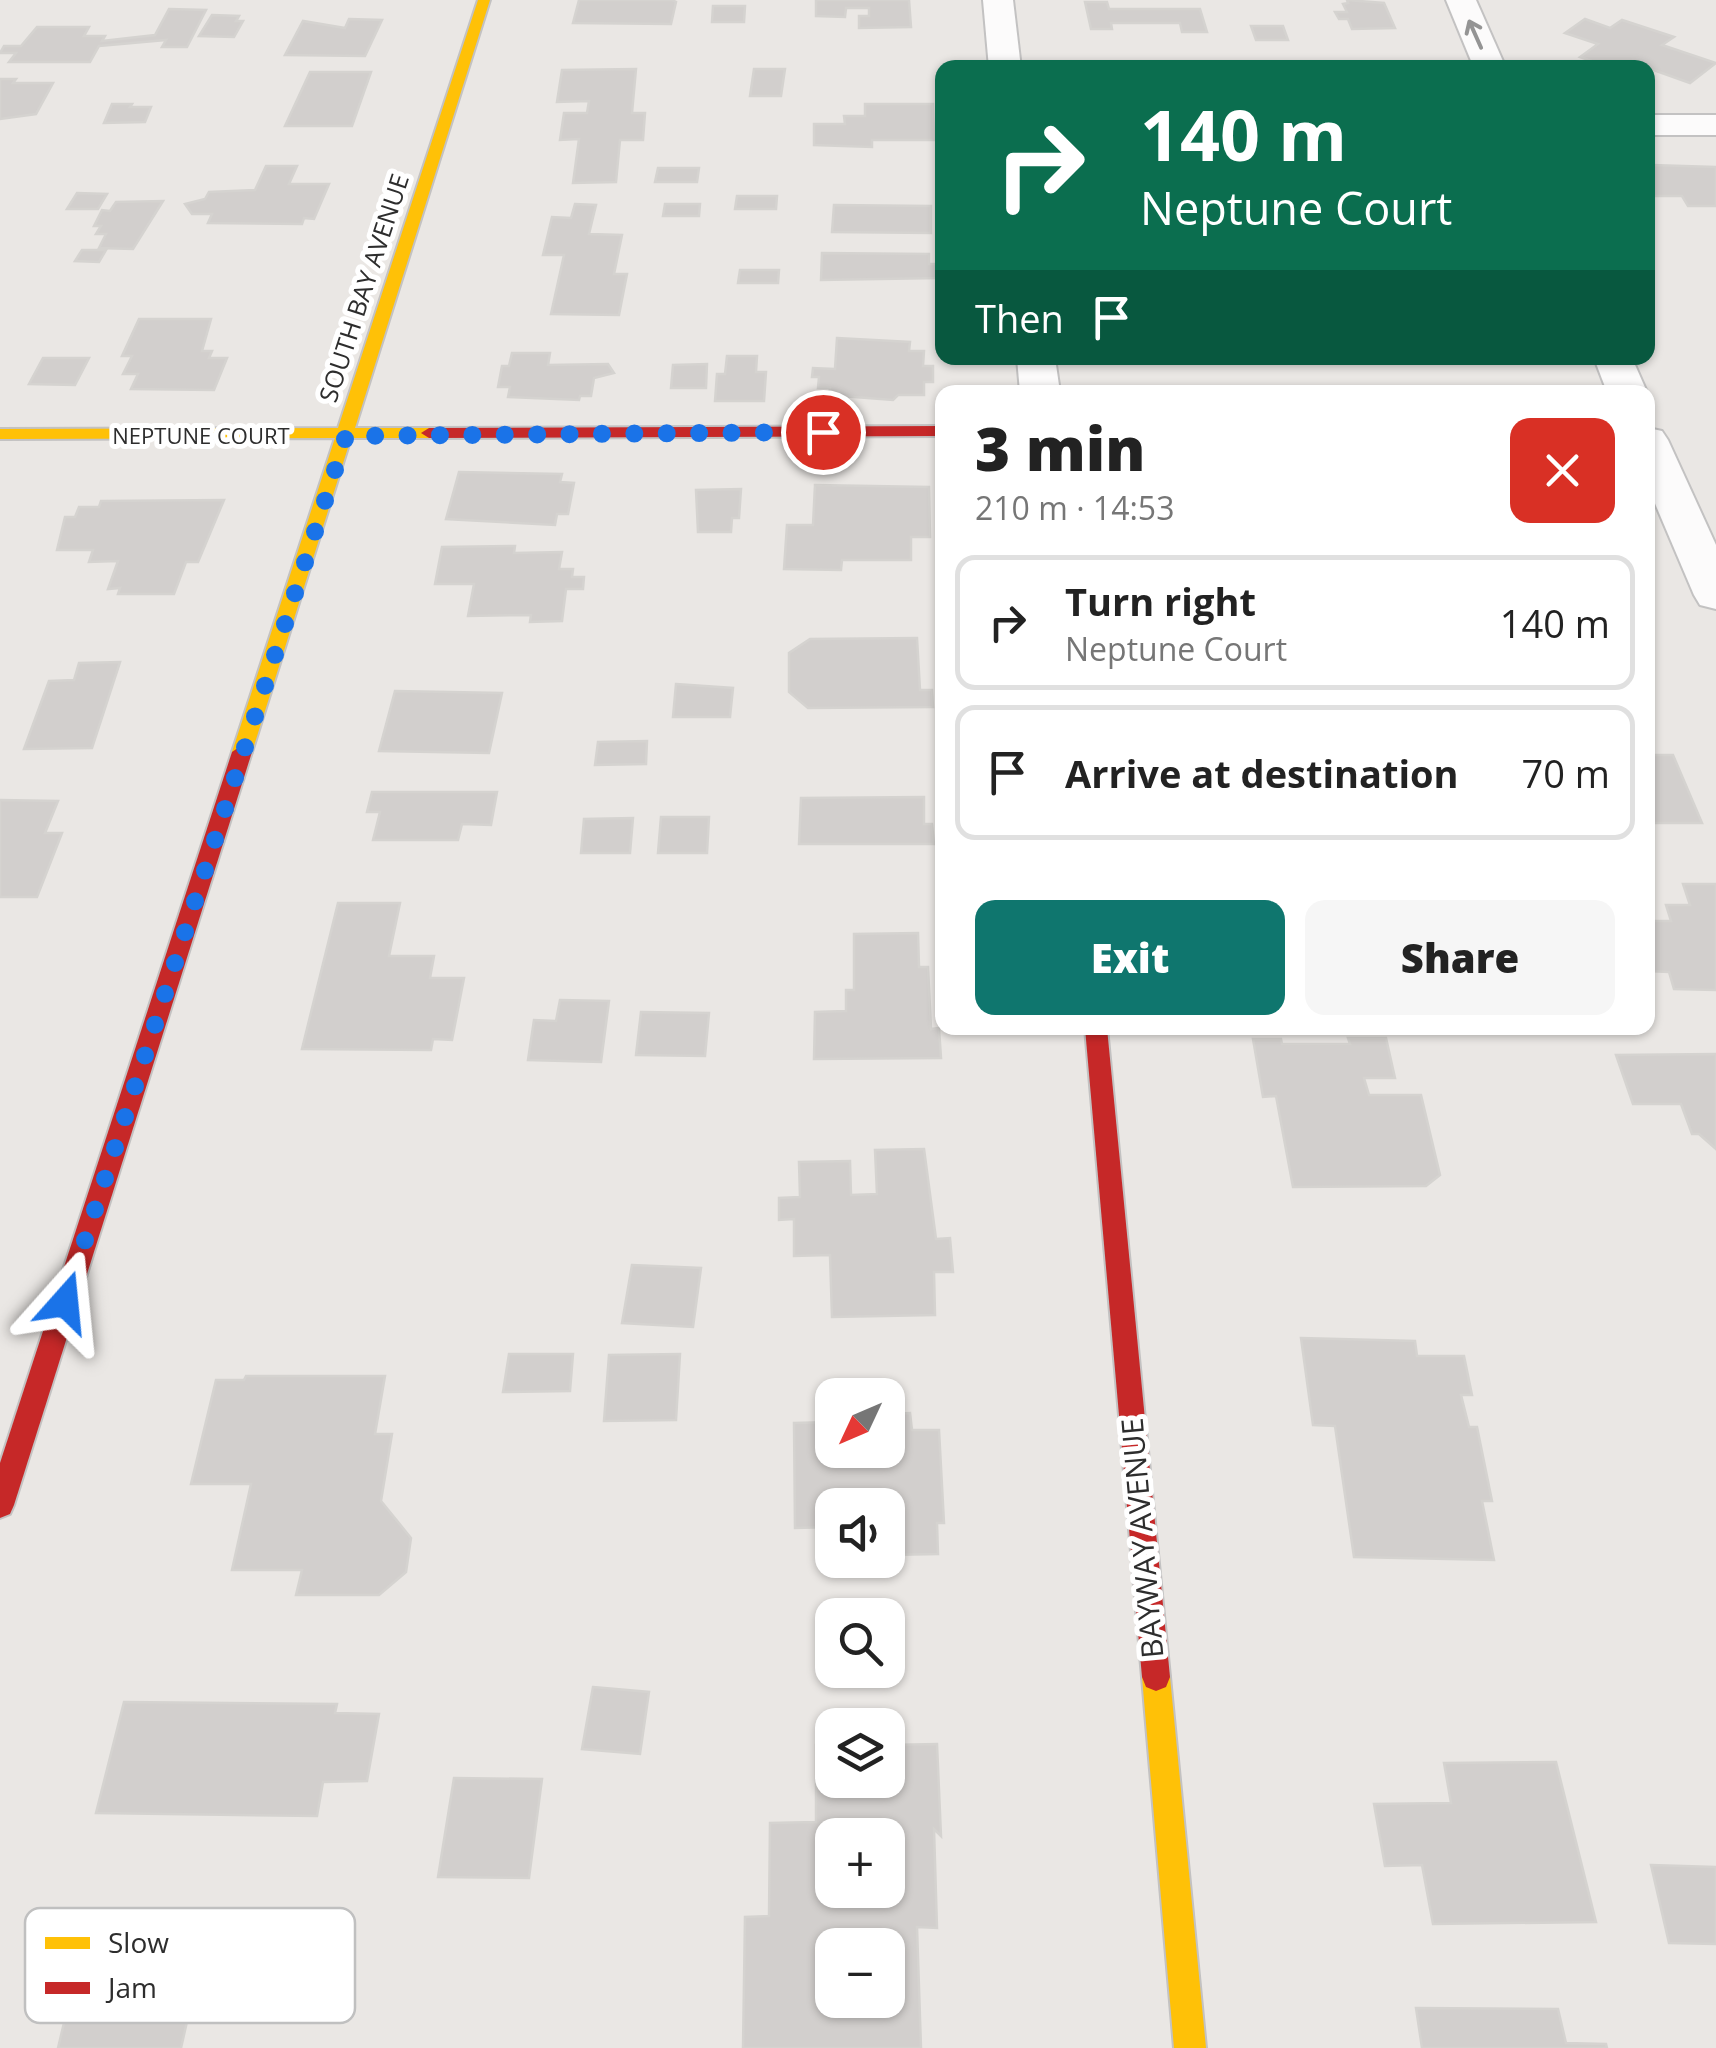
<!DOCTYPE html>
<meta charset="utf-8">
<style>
:root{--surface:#fff;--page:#f6f6f6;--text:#222;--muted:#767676;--line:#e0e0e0;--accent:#0f766e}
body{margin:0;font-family:"Open Sans",sans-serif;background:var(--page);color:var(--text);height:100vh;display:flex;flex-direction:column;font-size:38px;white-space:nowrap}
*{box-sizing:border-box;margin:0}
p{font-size:32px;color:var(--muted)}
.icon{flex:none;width:55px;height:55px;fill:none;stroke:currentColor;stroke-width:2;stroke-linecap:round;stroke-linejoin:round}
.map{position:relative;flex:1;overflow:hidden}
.sheet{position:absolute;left:935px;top:385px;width:720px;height:650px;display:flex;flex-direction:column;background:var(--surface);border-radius:20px;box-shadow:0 2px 8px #0004}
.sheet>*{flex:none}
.hud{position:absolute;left:935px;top:60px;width:720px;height:305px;border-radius:20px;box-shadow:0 2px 8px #0004;background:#0b6e4f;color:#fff;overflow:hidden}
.needle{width:65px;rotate:226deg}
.tools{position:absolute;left:815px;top:1378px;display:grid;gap:20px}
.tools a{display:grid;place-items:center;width:90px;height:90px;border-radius:20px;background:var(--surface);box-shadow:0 2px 8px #0004;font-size:50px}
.pin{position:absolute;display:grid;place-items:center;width:85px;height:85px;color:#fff;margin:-42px;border:5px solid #fff;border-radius:50%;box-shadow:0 2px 10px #0007}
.me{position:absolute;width:110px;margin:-55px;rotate:18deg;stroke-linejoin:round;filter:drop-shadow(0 0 8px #0008)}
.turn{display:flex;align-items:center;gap:35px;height:210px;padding:0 40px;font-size:45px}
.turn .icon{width:130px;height:130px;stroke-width:2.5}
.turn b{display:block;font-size:70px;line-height:85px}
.then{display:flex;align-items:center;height:95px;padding:0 40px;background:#0003;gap:20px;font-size:38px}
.round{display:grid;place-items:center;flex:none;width:105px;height:105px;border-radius:20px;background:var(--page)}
.summary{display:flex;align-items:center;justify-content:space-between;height:170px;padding:0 40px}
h1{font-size:60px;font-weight:800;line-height:75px}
.cta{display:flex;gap:20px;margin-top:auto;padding:20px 40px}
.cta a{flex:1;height:115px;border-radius:20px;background:var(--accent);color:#fff;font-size:40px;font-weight:800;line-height:115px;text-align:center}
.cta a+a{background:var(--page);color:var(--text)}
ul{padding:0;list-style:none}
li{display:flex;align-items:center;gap:30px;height:135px;margin:0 20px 15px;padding:0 20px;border:5px solid var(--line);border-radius:20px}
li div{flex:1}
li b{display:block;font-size:38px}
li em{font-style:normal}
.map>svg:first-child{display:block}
.building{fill:#d2cfcd;stroke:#d5d3d0;stroke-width:2.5;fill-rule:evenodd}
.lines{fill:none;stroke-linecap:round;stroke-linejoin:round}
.street-casing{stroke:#c3c2c2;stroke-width:4}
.slow-casing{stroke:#c3c2c2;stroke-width:4}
.jam-casing{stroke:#c3c2c2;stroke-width:4}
.street{fill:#fcfbfb;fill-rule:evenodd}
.slow{fill:#ffc107;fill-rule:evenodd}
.jam{fill:#c62828;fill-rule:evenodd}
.oneway{stroke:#949494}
.route{stroke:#1a73e8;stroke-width:18;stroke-dasharray:0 32.4}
.labels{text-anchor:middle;stroke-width:10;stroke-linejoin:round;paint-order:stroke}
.far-street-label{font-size:22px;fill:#2d2d2d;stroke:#fff}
.street-label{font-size:25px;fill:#2d2d2d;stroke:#fff}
.near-street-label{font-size:30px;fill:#2d2d2d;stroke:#fff}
.key{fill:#fff;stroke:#c0c0c0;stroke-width:2.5}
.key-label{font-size:28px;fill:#2d2d2d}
</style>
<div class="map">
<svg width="1716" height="2048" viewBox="0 0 1716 2048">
<rect width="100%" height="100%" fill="#eae7e4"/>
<g class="building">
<path d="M579,0h93l4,2 -5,22 -98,-1z"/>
<path d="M816,0h93l2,27 -52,1v-12h10v-8h-23l-1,9 -29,-1z"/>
<path d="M1347,0l37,3 11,25 -43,1 -4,-10h-9l-4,-7h12l-4,-8 5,-1z"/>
<path d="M1085,2h22l2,7h91l7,23h-25l-2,-9h-69l1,6h-21z"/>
<path d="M713,6h32l-1,16h-32z"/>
<path d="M169,9l37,1 -19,37h-25l4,-7 -67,6 -9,16h-81l7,-9h-16l4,-7h17l16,-19h52l-5,9h21l-3,5 53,-6z"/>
<path d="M212,15l27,1 -3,5h7l-9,16 -35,-1z"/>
<path d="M349,19l33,1 -17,36 -80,-1 18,-34 42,7z"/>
<path d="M1585,19l25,9 12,-8 52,17 -12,8 54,18 -26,20 -42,-15h-36l-32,-11 18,-13 -33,-11z"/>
<path d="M1251,26h32l5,14h-32z"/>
<path d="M636,69l-4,44h13l-2,27h-23l-4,42 -43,1 6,-44 -19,1 4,-27h23l2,-12 -32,1 5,-32z"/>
<path d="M754,69h31l-4,27h-31z"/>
<path d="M310,72h61l-19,54h-67z"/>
<path d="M0,79h16l-3,4h40l-17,31 -36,5z"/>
<path d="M112,104h20l-2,3h21l-6,15 -41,1z"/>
<path d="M865,104h68l1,36h-62v7l-58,-2v-21h31l-1,-8h21z"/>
<path d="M1652,165l64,2v39h-28l-6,-10h-34v-29z"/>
<path d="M266,166h31l-8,18h40l-15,35 -10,-1 -2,6 -94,-1 4,-9h-20l-7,-10 20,-5 4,-7 46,-2z"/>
<path d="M658,168h41l-2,14h-42z"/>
<path d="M77,193l30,1 -9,15h-31z"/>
<path d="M737,196h40l-1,13h-41z"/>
<path d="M163,201l-30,48 -34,-1 7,-14h-10l5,-8h-7l8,-16 8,1 6,-9z"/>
<path d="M575,204l21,1 -7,29 33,1 -8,39h13l-8,41 -68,-1 13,-59h-21l9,-38 19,1z"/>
<path d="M665,204h35l-1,12h-36z"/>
<path d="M834,205l97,1v27l-99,-1z"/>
<path d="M82,250h24l-7,12 -24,-1z"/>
<path d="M822,253l107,1v10h10v14l-118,2z"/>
<path d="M740,270h39l-1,13h-40z"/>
<path d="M139,319h72l-9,32h10l-3,7h18l-13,32 -83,-1 7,-15h-15l9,-18h-10z"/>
<path d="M837,338l73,4 -1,9h15l-1,15h10v16h-9v13h-26l-5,5 -64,-5 1,-7h-12l1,-11h-7l1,-9 22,1z"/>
<path d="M512,353h38l-2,12 60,-1 6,9 -20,5 -3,18h-11l-1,4 -71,-3 2,-10h-12l4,-21h7z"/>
<path d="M727,356h30l-1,16h10l-2,29h-49l2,-27h8z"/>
<path d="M43,358h46l-14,27 -46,-1z"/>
<path d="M1174,358h103l1,4h-77l-1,-4z"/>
<path d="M707,364l-1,24h-35l2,-23z"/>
<path d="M459,472l103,2 -2,8 14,1 -6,31h-11l-2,11 -109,-6z"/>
<path d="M815,485l114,2 1,50h-19v23h-69l-1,10 -57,-1 3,-44h26z"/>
<path d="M741,489l-2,29h-7l-1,14h-33l-2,-42z"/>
<path d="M224,500l-26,62h-12l-12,32h-56l2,-6 -12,1 10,-28 -29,1 4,-12h-36l8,-33h10l4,-10h20l2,-6z"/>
<path d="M515,546l-1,7 48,-1 -3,17h14l-1,8h12l-1,12h-17l-4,32 -32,1 1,-7 -63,1 6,-32h-39l7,-37z"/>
<path d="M917,638l3,52h12l1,17 -125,1 -19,-16v-39l21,-14z"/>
<path d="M120,662l-28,86 -68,1 25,-68 25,-1 5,-17z"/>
<path d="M676,684l57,4 -3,29h-57z"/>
<path d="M395,691l107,2 -13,60 -110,-2z"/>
<path d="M647,741l-1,23 -51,1 3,-23z"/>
<path d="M1648,755h25l29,68h-54z"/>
<path d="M372,792h125l-6,33 -29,-1 -4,16h-85l7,-28h-13z"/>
<path d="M924,797v27h8l2,20h-135l2,-46z"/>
<path d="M0,800l58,1 -13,32h17l-25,64h-37z"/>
<path d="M661,817h48l-2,36h-49z"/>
<path d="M633,818l-3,35h-49l3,-34z"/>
<path d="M1683,884h33v106l-42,-1 -5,-17 -21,-1v-50h23l-5,-16h24z"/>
<path d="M338,903h62l-11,53h45l-4,22h34l-12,62 -19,-1 -2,11 -129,-1z"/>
<path d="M918,933l1,34h9l3,62 8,-1 2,30 -127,1 1,-47 31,-1v-21h8v-56z"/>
<path d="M560,1000l49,1 -8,61 -73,-2 6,-40 22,1z"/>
<path d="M641,1012l68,1 -4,43 -69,-1z"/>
<path d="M1348,1038h38l9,40h-31l5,17h52l19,80 -14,11 -133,1 -17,-91 -13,1 -10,-58h28l1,5h68z"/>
<path d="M1716,1054v95l-17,-15h-7l-11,-30h-48l-17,-49z"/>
<path d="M924,1149l12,90 14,-1 3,34h-19l1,43 -103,2 -2,-62 -36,1v-37l-15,1v-22l21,-1 -1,-35 51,-1 1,34 26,-1 -2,-44z"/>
<path d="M632,1265l69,3 -8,59 -71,-4z"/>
<path d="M1301,1338l114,3 2,15h47l8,39h-11l8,32h8l15,74h-10l12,59 -140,-3 -19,-131 -22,-1z"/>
<path d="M509,1354h64l-3,37 -67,1z"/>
<path d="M680,1354l-4,66 -72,1 5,-66z"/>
<path d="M246,1376h139l-10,58h17l-11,67 30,37 -5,34 -27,23h-83l6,-25h-70l19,-86h-60l25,-104h28z"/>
<path d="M910,1413l2,17h27l5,93h-7l1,31 -50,1v-50h-56v22l-37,1 -1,-105 38,-1v28h56v-36z"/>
<path d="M593,1687l56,5 -9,62 -58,-5z"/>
<path d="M124,1702l213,2 -2,9 44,1 -12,67 -44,1 -6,34 -221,-3z"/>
<path d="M937,1744l4,92 -7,-7 3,99 -20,-1 4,121h-178l2,-131 24,-1 1,-93 46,-1v-77h16v35h56v-35zM832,1835h56v55h-56zM832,1945h56v55h-56z"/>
<path d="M1556,1762l40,160 -163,2 -11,-59 -37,1 -11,-62 77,-1 -7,-40z"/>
<path d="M454,1778l88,1 -13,99 -91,-1z"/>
<path d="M1651,1865l65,2v77l-47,-1z"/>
<path d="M93,1955l85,1 -10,48h23l-10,44h-123l10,-42h13z"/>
<path d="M1416,2008l142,1 8,34 40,1 1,4h-185z"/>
</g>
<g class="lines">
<defs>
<g id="street">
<path d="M983,0h30l8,68h-32z"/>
<path d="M1446,0h30l30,68h-32z"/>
<rect x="1648" y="115" width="68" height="20"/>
<path d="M1017,358h38l5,34h-40z"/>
<path d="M1594,358h38l15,34h-40z"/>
<path d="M1648,428l14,3 6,9 48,105v64l-16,-4 -6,-10 -46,-108z"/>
</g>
<g id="slow">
<path d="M478,0h12l-135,428h74l8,5 -8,5h-78l-99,314 -3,5h-14l-3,-5 103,-314 -335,1v-10l338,-1z"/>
<path d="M1156,1663l10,4 4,10 36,371h-32l-32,-371 4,-10z"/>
</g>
<g id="jam">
<path d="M942,426v10l-513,2 -8,-5 8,-5z"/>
<path d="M242,745l10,7 -238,753 -4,9 -10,4v-55l232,-711z"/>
<path d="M1085,1028h22l63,649 -4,10 -10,4 -10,-4 -4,-10z"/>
</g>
</defs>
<use href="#street" class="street-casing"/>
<use href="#slow" class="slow-casing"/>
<use href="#jam" class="jam-casing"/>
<use href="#street" class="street"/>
<use href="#slow" class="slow"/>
<use href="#jam" class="jam"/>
</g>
<defs><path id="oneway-shaft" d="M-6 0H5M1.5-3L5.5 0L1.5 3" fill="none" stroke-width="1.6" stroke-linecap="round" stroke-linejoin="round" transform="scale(2.5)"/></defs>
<use class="oneway" href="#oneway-shaft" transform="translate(1475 34) rotate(-114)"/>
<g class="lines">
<path class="route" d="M65,1302l281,-866 477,-4"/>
</g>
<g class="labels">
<g class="far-street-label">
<text x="201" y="444">NEPTUNE COURT</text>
</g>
<g class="street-label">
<text transform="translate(364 288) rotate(-72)" y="9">SOUTH BAY AVENUE</text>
</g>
<g class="near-street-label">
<text transform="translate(1143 1538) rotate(-95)" y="10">BAYWAY AVENUE</text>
</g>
</g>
<rect x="25" y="1908" width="330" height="115" rx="15" class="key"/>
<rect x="45" y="1937" width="45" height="12" fill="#ffc107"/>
<rect x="45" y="1982" width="45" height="12" fill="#c62828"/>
<g class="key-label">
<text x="108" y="1953">Slow</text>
<text x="108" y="1998">Jam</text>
</g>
</svg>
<div class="tools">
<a><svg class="needle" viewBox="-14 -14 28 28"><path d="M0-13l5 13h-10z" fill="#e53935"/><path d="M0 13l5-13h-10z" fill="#767676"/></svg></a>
<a><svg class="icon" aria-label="sound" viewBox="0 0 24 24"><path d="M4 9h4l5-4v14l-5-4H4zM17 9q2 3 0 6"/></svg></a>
<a><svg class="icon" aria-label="search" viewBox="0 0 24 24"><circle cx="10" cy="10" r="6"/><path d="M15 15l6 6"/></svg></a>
<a><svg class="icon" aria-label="layers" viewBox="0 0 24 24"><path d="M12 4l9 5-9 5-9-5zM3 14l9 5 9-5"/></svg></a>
<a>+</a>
<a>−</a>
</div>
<div class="pin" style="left:823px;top:432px;background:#d93025"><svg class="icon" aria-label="arrive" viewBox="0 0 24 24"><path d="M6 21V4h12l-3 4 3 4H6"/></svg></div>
<svg class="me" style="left:65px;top:1302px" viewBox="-20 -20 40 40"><path d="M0-17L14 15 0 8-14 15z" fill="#1a73e8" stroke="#fff" stroke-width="4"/></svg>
<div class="hud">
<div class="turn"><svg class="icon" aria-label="right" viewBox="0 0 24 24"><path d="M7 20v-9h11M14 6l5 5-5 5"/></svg><div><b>140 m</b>Neptune Court</div></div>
<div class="then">Then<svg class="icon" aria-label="arrive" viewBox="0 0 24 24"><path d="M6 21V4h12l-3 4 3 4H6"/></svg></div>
</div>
<section class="sheet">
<div class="summary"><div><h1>3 min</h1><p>210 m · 14:53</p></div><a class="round" style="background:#d93025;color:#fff"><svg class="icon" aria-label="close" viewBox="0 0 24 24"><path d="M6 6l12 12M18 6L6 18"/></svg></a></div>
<ul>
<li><svg class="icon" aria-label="right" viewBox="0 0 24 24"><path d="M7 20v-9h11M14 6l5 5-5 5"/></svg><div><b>Turn right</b><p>Neptune Court</p></div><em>140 m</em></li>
<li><svg class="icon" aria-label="arrive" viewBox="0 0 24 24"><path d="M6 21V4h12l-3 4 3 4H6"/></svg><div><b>Arrive at destination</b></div><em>70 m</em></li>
</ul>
<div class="cta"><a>Exit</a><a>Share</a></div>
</section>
</div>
